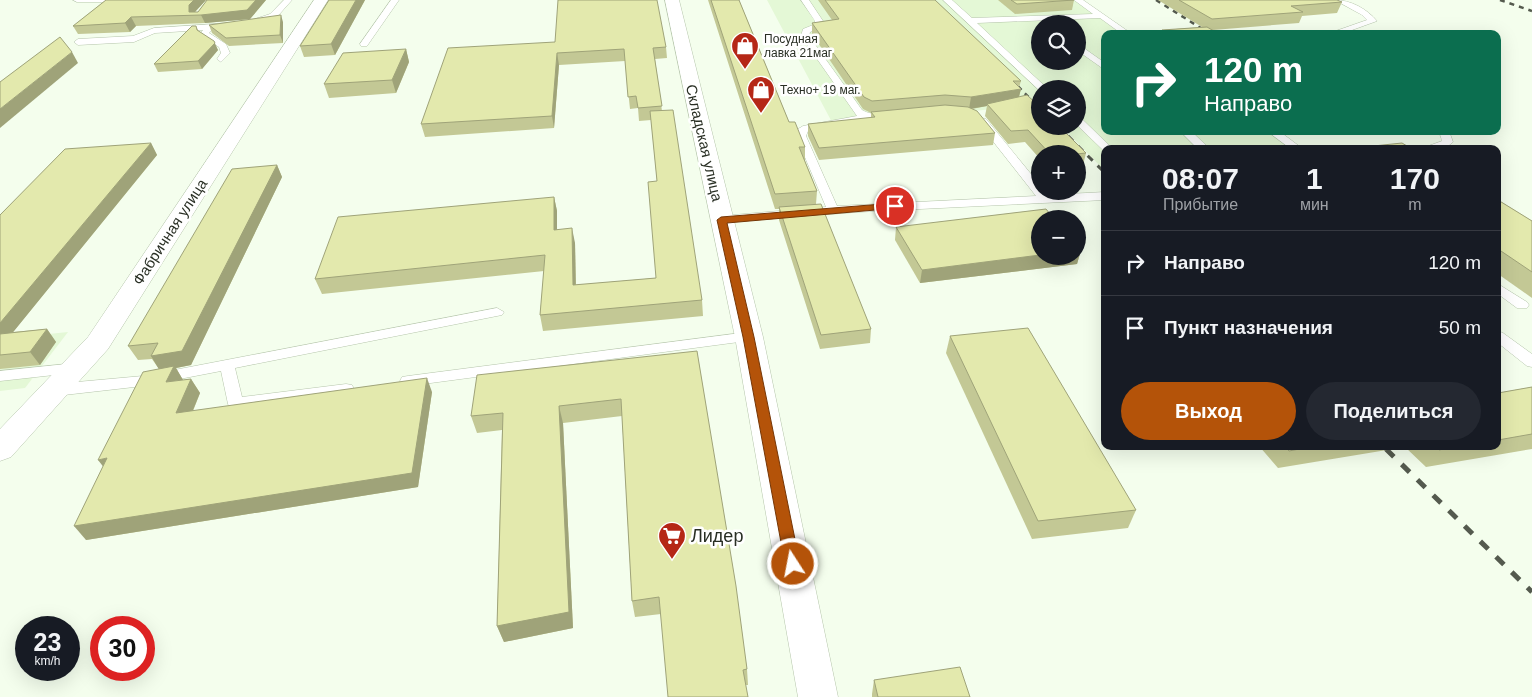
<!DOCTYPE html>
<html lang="ru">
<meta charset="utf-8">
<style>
:root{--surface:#171b24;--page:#242831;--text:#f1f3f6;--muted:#9ea1a6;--line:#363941;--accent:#b45309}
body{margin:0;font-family:Helvetica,sans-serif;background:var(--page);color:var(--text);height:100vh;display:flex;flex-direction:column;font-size:19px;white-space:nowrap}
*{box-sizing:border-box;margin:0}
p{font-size:16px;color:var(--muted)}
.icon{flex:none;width:28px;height:28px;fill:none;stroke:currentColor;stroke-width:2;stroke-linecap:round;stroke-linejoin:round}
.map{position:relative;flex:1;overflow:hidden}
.drawer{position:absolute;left:1101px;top:145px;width:400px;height:305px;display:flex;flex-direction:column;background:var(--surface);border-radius:10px;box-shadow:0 5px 20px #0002}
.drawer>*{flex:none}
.hud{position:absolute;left:1101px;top:30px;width:400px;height:105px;border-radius:10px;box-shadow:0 5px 20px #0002;background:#0b6e4f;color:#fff;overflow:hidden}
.buttons{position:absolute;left:1031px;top:15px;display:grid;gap:10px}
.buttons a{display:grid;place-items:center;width:55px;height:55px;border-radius:50%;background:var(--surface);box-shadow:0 5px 20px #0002;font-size:25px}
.speed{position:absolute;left:15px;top:616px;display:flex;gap:10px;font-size:25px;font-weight:700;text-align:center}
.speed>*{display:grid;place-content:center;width:65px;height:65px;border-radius:50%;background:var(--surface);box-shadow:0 5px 20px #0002;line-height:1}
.speed small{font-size:12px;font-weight:400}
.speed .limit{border:8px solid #d22;background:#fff;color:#111}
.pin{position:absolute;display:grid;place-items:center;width:42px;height:42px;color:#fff;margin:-21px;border:2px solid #fff;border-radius:50%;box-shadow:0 1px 5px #0007}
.me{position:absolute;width:55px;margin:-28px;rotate:349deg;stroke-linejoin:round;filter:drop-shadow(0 0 4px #0008)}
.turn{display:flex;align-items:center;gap:18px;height:105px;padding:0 20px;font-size:22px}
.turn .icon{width:65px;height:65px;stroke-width:2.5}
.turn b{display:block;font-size:35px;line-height:42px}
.eta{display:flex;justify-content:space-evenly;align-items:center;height:85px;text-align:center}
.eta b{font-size:30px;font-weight:700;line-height:35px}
.primary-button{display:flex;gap:10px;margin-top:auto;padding:10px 20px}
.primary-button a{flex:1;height:58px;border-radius:30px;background:var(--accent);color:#fff;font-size:20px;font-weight:700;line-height:58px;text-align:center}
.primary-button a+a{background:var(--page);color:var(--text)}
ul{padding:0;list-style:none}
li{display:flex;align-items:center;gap:15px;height:65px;padding:0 20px;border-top:1px solid var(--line)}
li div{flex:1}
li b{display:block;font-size:19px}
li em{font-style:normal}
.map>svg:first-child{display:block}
.built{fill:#e4f8d6;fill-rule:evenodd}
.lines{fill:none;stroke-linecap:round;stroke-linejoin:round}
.service-casing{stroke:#b5c5ab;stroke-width:1}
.minor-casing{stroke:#b5c5ab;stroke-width:1}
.service{fill:#fff;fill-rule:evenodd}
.minor{fill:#fff;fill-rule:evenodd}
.rail-far3{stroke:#545a4e;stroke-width:2.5;stroke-dasharray:5 5;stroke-linecap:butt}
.rail-far2{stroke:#545a4e;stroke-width:3;stroke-dasharray:7 7;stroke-linecap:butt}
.rail-far1{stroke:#545a4e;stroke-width:4;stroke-dasharray:9 9;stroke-linecap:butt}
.rail{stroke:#545a4e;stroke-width:5;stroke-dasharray:11 11;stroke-linecap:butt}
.wall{fill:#c3c895}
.shaded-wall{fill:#9fa379}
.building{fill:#e3e9ad;stroke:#9fa379}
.route{fill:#b45309;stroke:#753606}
.labels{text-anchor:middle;stroke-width:5;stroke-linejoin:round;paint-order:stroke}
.far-poi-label{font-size:12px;fill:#292f24;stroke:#fff;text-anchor:start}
.street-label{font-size:15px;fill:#292f24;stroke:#fff}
.near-poi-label{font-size:18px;fill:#292f24;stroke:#fff;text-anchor:start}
</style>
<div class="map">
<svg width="1532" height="697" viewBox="0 0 1532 697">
<rect width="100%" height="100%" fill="#f4feed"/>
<g class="built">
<path d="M767,0h315l49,34h-26v97h167l26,18h-193v22l-44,-45h17v-37h-38v17l-2,-2 -204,22zM1040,24h38v37h-38z"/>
<path d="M68,332l-43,56 -25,3v-52z"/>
</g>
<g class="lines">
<defs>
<g id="service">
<path d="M73,0h39l-4,2h-31z"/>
<path d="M284,0h8l-16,18 -24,6v-4l18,-6z"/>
<path d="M391,0h8l-32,46h-6l-1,-2z"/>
<path d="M801,0h8l14,21 -3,7 -10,4 -1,4 53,74c11,7 22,2 30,8l-5,3 -44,2 -35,8 -2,5 31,70 199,-10 -59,-75 5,-3 4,1 54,66v6h5l3,4 57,-3v8l-247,12 -141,11 -2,-3 6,-4 105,-9 -30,-71 2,-7 5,-3 54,-10 -56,-80 2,-7 10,-4 2,-4z"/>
<path d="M943,0h9l20,18 121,-4 -19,-14h9l49,34h-10l-22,-16 -123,5 71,66h-8v2z"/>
<path d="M1335,0c16,0 32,9 42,21l-36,13h-14l40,-14 -5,-5z"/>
<path d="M230,23l4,2 -1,2 -20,2 -4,4 17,11 4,9 -9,9 -4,-3 4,-6 -2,-6 -18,-11 -1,-2 3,-4 -48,3 -21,9 -56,3 -4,-3 4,-3 55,-3 21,-8z"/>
<path d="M1078,44l27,19v7l-27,-19z"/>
<path d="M1078,118l4,1 31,30h-8l-1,2 -26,-25z"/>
<path d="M1180,131h11l19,18h-12z"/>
<path d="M1267,131h12l24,18h-12z"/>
<path d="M1439,131h10l4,11c-9,9 -21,7 -33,7l22,-8z"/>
<path d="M1498,284l29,18 2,3 -2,3h-10l-19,-14z"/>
<path d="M497,308l7,4 -2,3 -267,53 7,29 104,-13 6,1 2,4 -2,4 -6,1 -110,16 -6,-2 -2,-4 -7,-33 -78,15 -88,10 -6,-2 -2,-4 2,-4 6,-2 88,-8z"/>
<path d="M1498,331l5,2 29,21v13l-5,-1 -29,-23z"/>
<path d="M749,332l7,5 -2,3 -346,46 -6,-1 -2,-4 2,-4 6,-1z"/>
<path d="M76,363l5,1 3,4 -3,4 -81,9v-10z"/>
</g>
<g id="minor">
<path d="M314,0h14l-220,349 -97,108 -11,4v-32l88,-92z"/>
<path d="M665,0h14l84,337 75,360h-40l-63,-360z"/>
</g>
</defs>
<use href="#service" class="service-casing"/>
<use href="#minor" class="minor-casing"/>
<use href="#service" class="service"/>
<use href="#minor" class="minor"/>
<g class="rail-far3">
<path d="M1156,0l48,30"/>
<path d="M1500,0l32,11"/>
<path d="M1011,79l29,30"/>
</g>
<path class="rail-far2" d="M1058,126l47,47"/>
<path class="rail-far1" d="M1383,446l4,4"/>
<path class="rail" d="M1386,449l146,143"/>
</g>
<g class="wall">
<path d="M106,0h100l-11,12h3l9,-12h59l-16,19 -45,4 -69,3 -6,6 -52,2 -5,-8z"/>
<path d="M329,0h36l-30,55 -31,2 -4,-11z"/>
<path d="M708,0h31l50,122 16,25v14l12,30 -1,13 55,125 -1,14 -50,6 -41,-129v-11h-4z"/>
<path d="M818,0h117l86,81 -2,6 2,2 -2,8 67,56 -3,12 -5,1v-12h-38v5l-15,-17 -17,2 -23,-28 2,-10 -15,3 23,24 -2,12 -174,15 -11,-24v-12l63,-6v-5l-8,-4 -51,-75v-11l20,-3z"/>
<path d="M998,0h76l-2,10 -57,4z"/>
<path d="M1158,0h179l5,2 -5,11 -35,3 -3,7 -86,7 6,4h-58l1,-4 40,-3z"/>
<path d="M283,22v21l-54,3 -17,-13 -3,-8z"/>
<path d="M196,26l3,6 19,18 -16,19 -44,3 -4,-8z"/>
<path d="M555,42l111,5 1,11 -12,1 7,52 40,189 1,16 -160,15 -3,-16 4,-44 -222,23 -7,-15 239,-82 3,14v18l18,14 1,42 80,-7 1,-97 -6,-61 -12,1 -1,-13 -8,1 -5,-48 -66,4 -5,63 -129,9 -4,-13z"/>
<path d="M406,49l3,13 -13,31 -67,5 -5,-14z"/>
<path d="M151,143l6,12 -144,177 34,-3 9,13 -16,23 -40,4v-154z"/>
<path d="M277,165l5,12 -91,188 -15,3 7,12 8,-1 9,14 -7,18 239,-19 -14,95 -332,53 73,-171 -7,-10 -14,1 -10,-14z"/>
<path d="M1498,200l34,21v77l-34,-24z"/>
<path d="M896,227l185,23 -4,14 -157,19 -25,-43z"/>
<path d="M950,336l186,174 -8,18 -96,11 -86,-186z"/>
<path d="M697,351l50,318 1,16h-2l-85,-71 -26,3 -3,-16 -10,-185 -59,7 10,205 -69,14 -7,-16 5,-196 -25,3 -6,-17z"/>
<path d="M1532,387v62l-106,18 -21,-20 -127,21 -19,-22h239v-53z"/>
<path d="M874,680l96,17h-98v-3z"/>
</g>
<g class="shaded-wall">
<path d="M194,0h12l-13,14 -4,-2v-7z"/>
<path d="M256,0h10l-16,19 -45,4 -4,-8z"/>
<path d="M356,0h9l-30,55 -4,-11z"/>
<path d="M281,15l2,7v21l-3,-8z"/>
<path d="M131,17l5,9 -6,6 -5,-9z"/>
<path d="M214,41l4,9 -16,19 -4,-8z"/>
<path d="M406,49l3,13 -13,31 -4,-13z"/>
<path d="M72,52l6,11 -78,65v-19z"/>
<path d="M557,53l2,12 -5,63 -2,-12z"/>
<path d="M1021,89l-3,11 -31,4v2l-18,3 2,-12z"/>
<path d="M151,143l6,12 -156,192 -1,-1v-23z"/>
<path d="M277,165l5,12 -91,188 -15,3 7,12 -17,2 -6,-11 -9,-15z"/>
<path d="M554,197l3,14v33l-3,-14z"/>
<path d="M572,228l3,15 1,57 -3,-15z"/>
<path d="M1078,250h3l-4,14 -157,19 2,-13 118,-15v1h38z"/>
<path d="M47,329l9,13 -16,23 -10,-13z"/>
<path d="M427,378l5,14 -14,95 -332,53 -12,-14z"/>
<path d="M191,379l9,14 -14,34 -10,-14z"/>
<path d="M559,406l4,17 10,205 -69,14 -7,-16z"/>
<path d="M107,458l2,16 -11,-14z"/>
</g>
<g class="building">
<path d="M106,0h88l-5,5v7h9l9,-12h49l-9,10 -46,5 -70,2 -6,6 -52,3z"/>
<path d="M329,0h27l-25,44 -31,2z"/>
<path d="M558,0h99l9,47 -13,1 9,58 -24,2 -2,-12 -8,1 -4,-48 -67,4 -5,63 -131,8 27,-76 107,-6z"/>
<path d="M711,0h28l50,122h6l10,25h-6l18,44 -42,3z"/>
<path d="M825,0h110l86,81h-8l8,8 -50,8 -26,-2 -73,6 -8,-4 -52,-74 27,-4z"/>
<path d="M1011,0h63l-57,4z"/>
<path d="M1179,0h158l5,2 -51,4 12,6 -91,7z"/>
<path d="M281,15l-1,20 -54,3 -17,-13z"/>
<path d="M192,26h4l1,4 17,11 1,2 -17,18 -44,3z"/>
<path d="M1207,27l12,7h-51l-6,-4z"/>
<path d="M60,37l12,15 -72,57v-27z"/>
<path d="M406,49l-14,31 -68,4 19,-31z"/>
<path d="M1027,95l13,12v19h19l27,27 -10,1h-26l-22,-24 -17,1 -24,-27z"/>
<path d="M945,105l23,2 9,4 18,22 -176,15 -11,-24 67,-7 -4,-5z"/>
<path d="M673,110l29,190 -162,15 5,-60 -230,24 23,-62 216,-20v33l18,-2 1,57 83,-7 -8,-96 9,-1 -7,-70z"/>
<path d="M151,143l-151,180v-108l65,-66z"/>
<path d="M1402,143l10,6h-67z"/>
<path d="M277,165l-95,186 -31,5 7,-13 -30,3 104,-177z"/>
<path d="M1498,200l34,21v51l-34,-23z"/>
<path d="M821,204l50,125 -50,6 -42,-128z"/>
<path d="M1046,209l8,10h-14v36l-118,15 -26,-43z"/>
<path d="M1028,328l108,182 -98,11 -88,-185z"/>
<path d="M47,329l-17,23 -30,3v-21z"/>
<path d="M697,351l39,235 11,83 -4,1 5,27h-80l-9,-100 -27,4 -11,-202 -62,7 10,206 -72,14 6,-213 -32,3 6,-41z"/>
<path d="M174,366l-8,16 25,-3 -15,34 251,-35 -15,95 -338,53 33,-68 -9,2 45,-88z"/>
<path d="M1532,387v47l-34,6v-47z"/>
<path d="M1285,446h30l-26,5z"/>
<path d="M1436,446h23l-20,4z"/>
<path d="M960,667l10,30h-92l-4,-17z"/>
</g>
<path class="route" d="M895,203l5,3 -2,2 -171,15 27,114 46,227 -2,5 -5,2 -6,-2 -2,-5 -42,-227 -26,-117 4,-3z"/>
<defs>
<symbol id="shop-pin" viewBox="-11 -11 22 30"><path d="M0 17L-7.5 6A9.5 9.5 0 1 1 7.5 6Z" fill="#b52716" stroke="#fff"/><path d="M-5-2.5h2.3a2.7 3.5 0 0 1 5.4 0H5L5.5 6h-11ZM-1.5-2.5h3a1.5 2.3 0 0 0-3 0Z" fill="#fff"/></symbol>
<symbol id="supermarket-pin" viewBox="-11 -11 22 30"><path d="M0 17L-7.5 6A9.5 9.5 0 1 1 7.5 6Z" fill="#b52716" stroke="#fff"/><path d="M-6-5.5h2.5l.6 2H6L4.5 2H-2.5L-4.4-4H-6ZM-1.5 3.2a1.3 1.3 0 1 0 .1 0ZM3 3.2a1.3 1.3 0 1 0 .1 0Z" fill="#fff"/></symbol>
</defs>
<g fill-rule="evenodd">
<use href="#shop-pin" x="729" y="30" width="32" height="43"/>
<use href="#shop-pin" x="745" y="74" width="32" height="43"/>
<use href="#supermarket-pin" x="656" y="520" width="32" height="43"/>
</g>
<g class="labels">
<g class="far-poi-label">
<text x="764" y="43">Посудная<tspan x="764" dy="14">лавка 21маг</tspan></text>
<text x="780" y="94">Техно+ 19 маг.</text>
</g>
<g class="street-label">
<text transform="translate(704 143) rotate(77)" y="5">Складская улица</text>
<text transform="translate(170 232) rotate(-57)" y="5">Фабричная улица</text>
</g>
<g class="near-poi-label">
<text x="691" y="542">Лидер</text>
</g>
</g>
</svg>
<div class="buttons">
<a><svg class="icon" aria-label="search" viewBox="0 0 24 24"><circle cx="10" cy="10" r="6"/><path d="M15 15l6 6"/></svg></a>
<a><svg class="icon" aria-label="layers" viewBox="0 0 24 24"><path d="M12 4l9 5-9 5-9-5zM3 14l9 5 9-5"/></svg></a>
<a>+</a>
<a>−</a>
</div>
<div class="speed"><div>23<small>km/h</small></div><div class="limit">30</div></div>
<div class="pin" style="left:895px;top:206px;background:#d93025"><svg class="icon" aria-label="arrive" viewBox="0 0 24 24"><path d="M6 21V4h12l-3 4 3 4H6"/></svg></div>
<svg class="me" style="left:793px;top:564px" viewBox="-20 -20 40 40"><circle r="17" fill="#b45309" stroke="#fff" stroke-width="3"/><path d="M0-11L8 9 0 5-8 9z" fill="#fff"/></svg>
<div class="hud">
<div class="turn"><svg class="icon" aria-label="right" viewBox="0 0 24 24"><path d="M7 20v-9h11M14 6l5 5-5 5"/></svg><div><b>120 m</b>Направо</div></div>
</div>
<section class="drawer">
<div class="eta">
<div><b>08:07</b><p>Прибытие</p></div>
<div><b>1</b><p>мин</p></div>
<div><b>170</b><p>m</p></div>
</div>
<ul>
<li><svg class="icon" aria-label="right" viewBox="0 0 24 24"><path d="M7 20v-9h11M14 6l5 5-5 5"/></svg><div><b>Направо</b></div><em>120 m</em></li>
<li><svg class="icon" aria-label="arrive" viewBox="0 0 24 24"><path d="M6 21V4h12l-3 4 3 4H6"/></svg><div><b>Пункт назначения</b></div><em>50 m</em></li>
</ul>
<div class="primary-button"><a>Выход</a><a>Поделиться</a></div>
</section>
</div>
